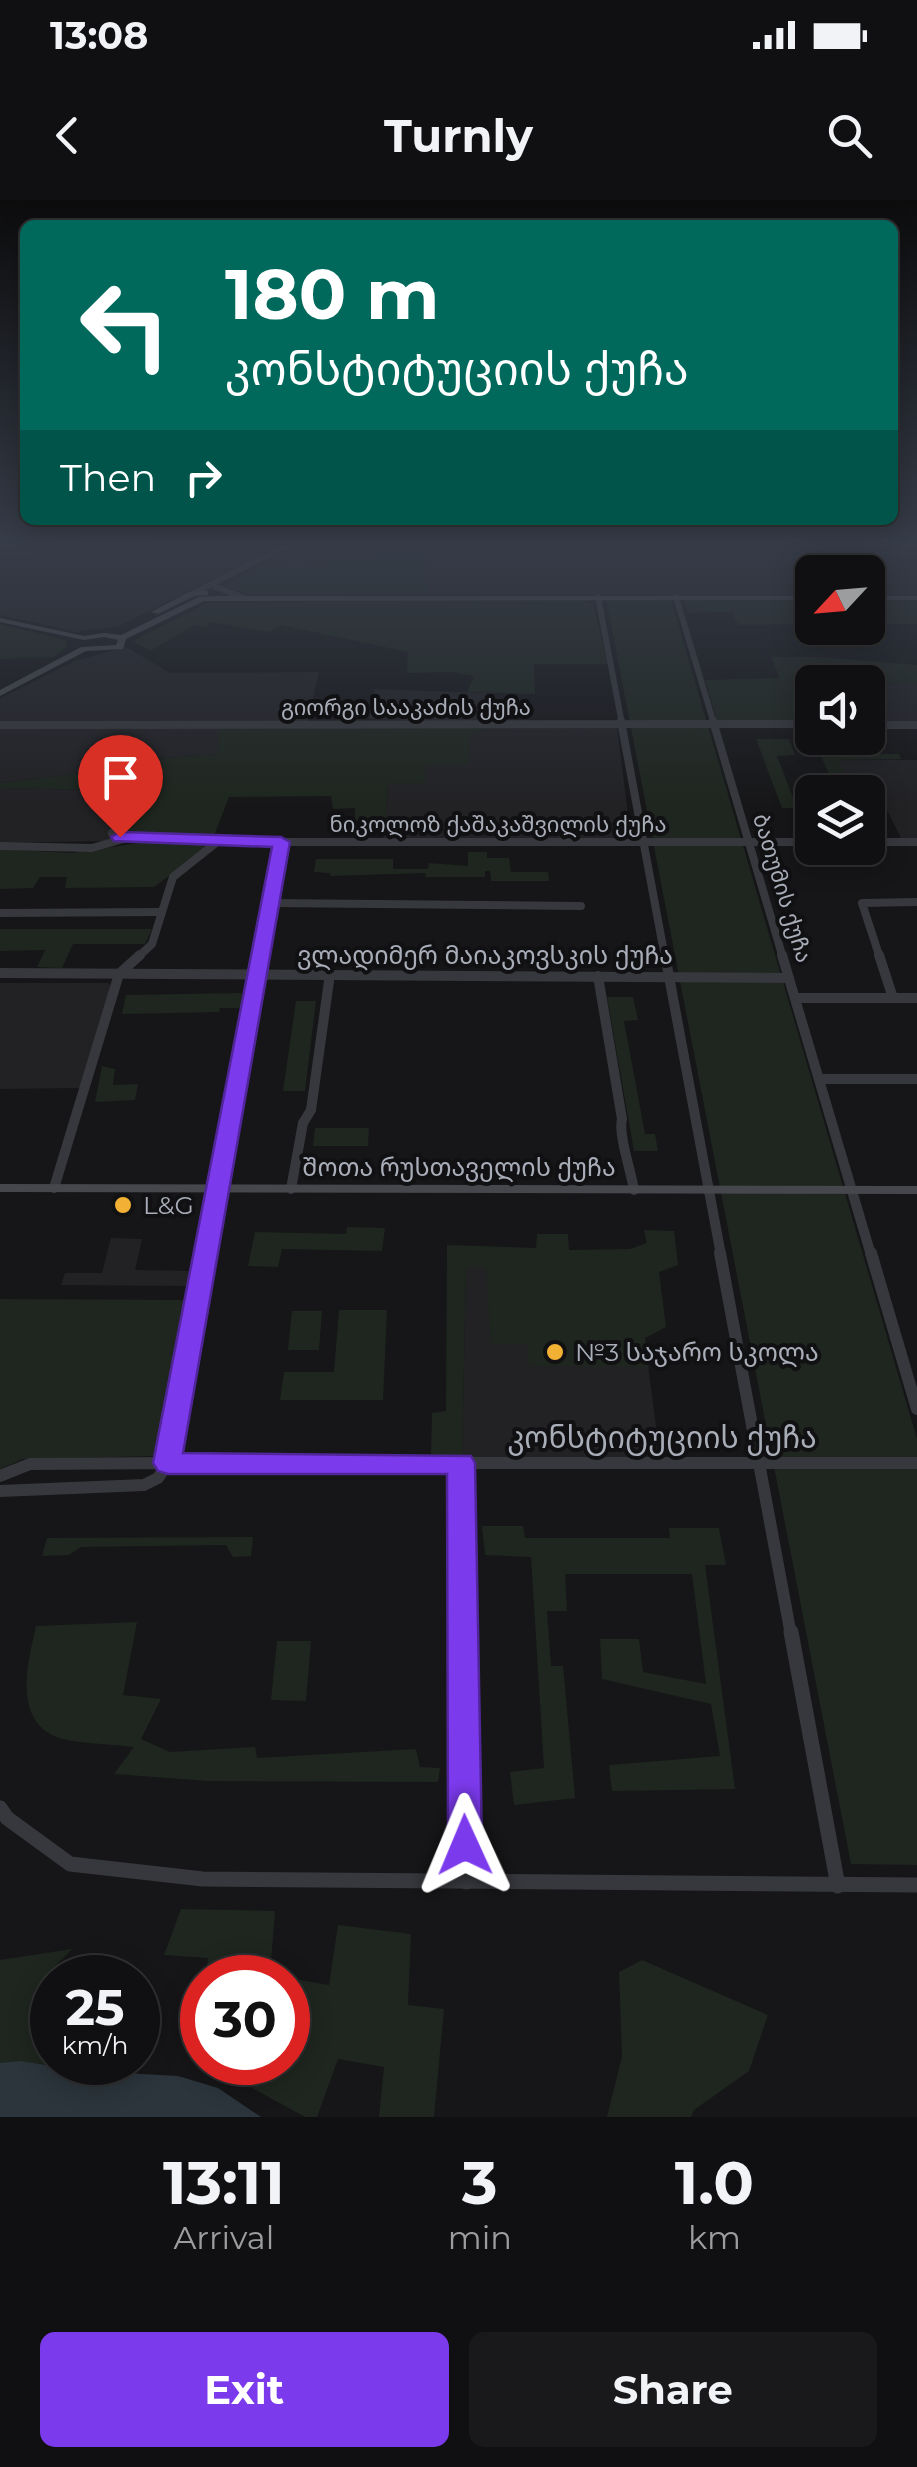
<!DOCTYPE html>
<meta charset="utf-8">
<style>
:root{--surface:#101012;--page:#19191b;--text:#f1f3f6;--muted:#9c9d9f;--line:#303032;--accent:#7c3aed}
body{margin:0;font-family:Montserrat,"Noto Sans Georgian",sans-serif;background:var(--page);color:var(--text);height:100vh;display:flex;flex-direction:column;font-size:38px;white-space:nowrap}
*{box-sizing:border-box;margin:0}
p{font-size:32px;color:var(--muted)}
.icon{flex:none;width:55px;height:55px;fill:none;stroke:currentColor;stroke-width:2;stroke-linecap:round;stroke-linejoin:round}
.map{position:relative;height:1917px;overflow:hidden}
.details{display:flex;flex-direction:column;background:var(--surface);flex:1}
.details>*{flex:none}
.top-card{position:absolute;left:20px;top:20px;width:878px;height:305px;border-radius:15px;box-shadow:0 5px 25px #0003,0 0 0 2px var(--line);background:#00695c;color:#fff;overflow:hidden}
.needle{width:65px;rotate:244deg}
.fabs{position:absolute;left:795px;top:355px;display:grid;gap:20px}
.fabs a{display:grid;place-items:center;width:90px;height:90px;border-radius:15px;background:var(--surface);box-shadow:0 5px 25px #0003,0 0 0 2px var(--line);font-size:50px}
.speed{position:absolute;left:30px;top:1755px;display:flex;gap:20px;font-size:50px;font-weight:700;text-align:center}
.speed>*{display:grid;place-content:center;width:130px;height:130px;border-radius:50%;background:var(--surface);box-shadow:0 5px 25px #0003,0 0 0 2px var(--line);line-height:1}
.speed small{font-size:25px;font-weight:400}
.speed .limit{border:15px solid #d22;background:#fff;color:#111}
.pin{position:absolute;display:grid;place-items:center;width:85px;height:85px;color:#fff;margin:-102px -42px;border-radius:50% 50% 50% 0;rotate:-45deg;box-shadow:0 0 10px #0007}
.pin .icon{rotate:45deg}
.me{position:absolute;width:110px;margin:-55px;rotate:359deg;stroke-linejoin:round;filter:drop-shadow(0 0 8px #0008)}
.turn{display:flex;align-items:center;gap:35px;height:210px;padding:0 40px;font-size:45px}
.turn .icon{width:130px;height:130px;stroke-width:2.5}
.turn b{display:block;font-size:70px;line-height:85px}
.then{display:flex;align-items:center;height:95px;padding:0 40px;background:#0003;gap:20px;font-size:38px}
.eta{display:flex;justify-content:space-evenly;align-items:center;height:170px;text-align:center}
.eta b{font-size:60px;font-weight:700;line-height:70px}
.primary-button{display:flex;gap:20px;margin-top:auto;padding:20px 40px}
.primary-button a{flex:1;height:115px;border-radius:15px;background:var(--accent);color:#fff;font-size:40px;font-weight:700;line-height:115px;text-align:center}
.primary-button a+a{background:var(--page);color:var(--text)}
.status{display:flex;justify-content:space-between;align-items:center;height:70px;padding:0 50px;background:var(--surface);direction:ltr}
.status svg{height:28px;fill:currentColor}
header{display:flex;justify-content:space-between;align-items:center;height:130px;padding:0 40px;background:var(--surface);font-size:45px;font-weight:700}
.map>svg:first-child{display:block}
.built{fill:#222225}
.green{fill:#1e261f}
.water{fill:#2c353c}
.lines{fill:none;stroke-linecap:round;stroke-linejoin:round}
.street-far4{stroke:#37383d;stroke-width:6}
.street-far3{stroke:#37383d;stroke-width:8}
.street-far2{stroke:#37383d;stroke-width:10}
.street-far1{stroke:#37383d;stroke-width:12}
.street{stroke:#37383d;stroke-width:15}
.secondary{fill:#45474d;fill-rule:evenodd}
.rail-casing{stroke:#4a4c52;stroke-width:5}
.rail{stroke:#111113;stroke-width:2.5;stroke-dasharray:6;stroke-linecap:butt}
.route{fill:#7c3aed;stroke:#51269a;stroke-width:2.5}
.poi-dot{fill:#f2b134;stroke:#111113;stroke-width:4}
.labels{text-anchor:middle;stroke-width:8;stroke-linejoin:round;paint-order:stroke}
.far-street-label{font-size:22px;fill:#a8adb8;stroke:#111113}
.street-label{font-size:25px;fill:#a8adb8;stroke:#111113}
.poi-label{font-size:25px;fill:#a8adb8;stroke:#111113;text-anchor:start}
.near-street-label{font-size:30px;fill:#a8adb8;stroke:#111113}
</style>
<div class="status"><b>13:08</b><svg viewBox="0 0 49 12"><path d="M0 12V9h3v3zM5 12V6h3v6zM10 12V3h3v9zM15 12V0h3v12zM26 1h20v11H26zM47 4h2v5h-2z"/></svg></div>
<header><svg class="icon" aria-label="back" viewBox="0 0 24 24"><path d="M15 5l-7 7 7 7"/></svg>Turnly<svg class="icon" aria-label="search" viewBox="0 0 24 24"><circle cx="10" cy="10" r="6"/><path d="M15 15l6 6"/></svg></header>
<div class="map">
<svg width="917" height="1917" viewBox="0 0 917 1917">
<rect width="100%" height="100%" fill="#161618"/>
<g class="built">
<path d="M0,339h60l71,13 28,-13h133l-173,87 -42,6 -77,-17z"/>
<path d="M309,339h608v57h-49v-24h-56v24l-384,-2 -1,-45 -69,5 -62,15 -32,-6z"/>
<path d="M126,447l44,26 149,-1 -11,49h-87l-4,33 -134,11 1,8 -84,10v-85l75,-37z"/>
<rect x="868" y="484" width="49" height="39"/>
<path d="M375,489l112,4v30l-118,-4z"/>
<path d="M490,526l127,1 14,111 -248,2 5,-56 37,-19 42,-1 4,-29z"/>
<path d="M838,560h79v79l-16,-1 -15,-30h-18v-16h-15z"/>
<path d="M0,588l140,3 -15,45 -21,5 -104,2z"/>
<path d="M0,783h108l4,4 -32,101 -80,1z"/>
<path d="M111,1038l31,1 -7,31 56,1 -4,15 -126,-1 4,-12h37z"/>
<path d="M635,1063l25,195h-198l4,-191z"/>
</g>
<g class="green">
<path d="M407,348h20l1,46 -178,1 -26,-9 40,-24 32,7 62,-15h42z"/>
<path d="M606,399l65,1 246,839v426l-66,-1z"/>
<path d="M683,399l129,1v24l-74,1 -6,-13 -44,1z"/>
<path d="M582,400l11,4 15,60h-74l1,30 -68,-2 7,-16 -21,-4 -46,1 1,-21 -127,-27 -11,7 -60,-10 -4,5 -12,-2 -44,26 -17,-10 76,-39z"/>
<rect x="868" y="400" width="49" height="24"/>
<path d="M0,424l65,16 2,7 -14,10 -53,2z"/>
<path d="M772,457h49l96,8v19l-105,-2v41l-95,-1 -12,-42 74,-2z"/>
<path d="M219,526h271l-19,9 -3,30h-43v18l-37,1 -3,37h-30v-13l-22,1 -2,-13 -102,1 -15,39h-89l14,-45 -139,-3v-5l83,-10 -1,-8 135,-11z"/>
<path d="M756,539h33l6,16 -18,1 20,52h-15z"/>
<path d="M820,554h79l2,5 -62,1 14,32h-16z"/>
<path d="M196,641l10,7 -52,39 -89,1 2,-11h-27l-7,11 -33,1v-40l72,4 66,-10z"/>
<path d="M468,652h19v6h22l2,14h37l1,9h-58l-1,-10h-5v6h-59l-1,-4 -94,3 -2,-3 -15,-1 2,-13h77v10h35l1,-6 39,3z"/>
<path d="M0,729h152l-7,15h-72l-11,24 -25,-1 8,-17 -45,1z"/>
<path d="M242,793l-2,15h-20l-1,4 -97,2 4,-19z"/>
<path d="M607,797h26l5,23 -14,1 21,113h10l3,17h-24z"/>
<path d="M296,801h20l-11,90h-22z"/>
<path d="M102,866l13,3 -2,16 25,-1 -3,16 -40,2z"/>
<path d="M315,928h54l-1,18h-55z"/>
<path d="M347,1027l38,1 -3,23 -100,-2 -4,18 -30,-1 7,-34 91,2z"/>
<path d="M644,1030l30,1 4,34 -19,7 7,55 -21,11 4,29 -120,-1 -1,-22h-37l-5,-77h-20l-4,191h-31l1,-45 14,-2 1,-166 89,3 1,-14h31l1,16 61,-1 17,-6z"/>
<path d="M0,1099l190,1 -36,156 -131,3 -23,10z"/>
<path d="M339,1110h48l-4,90h-103l4,-28h50z"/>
<path d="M292,1111h30l-3,39h-31z"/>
<path d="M482,1326h41l2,12h145l-1,-10h50l7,37h-21l30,224 -123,2 -3,-26 111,-9 -9,-52 -109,-25 -2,-40h39l4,33 63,12 -14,-110h-127l2,37h-20l4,55h12l12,132 -61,7 -4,-33 34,-4 -13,-211 -46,-2z"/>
<path d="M253,1337l-2,19 -18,1 -7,-12 -145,2 -12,8 -27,1 5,-18z"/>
<path d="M137,1422l-14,73 38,4 -20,40 29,13 85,-5 2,11 159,-9 4,18 20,1 -2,14 -230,-1 -94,-7 20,-27c-21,-3 -62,-3 -80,-11 -42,-20 -25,-77 -18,-110z"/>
<path d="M277,1441h34l-5,60 -35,-1z"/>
<path d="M181,1709l94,2 -5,63 14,3h-78l2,-19 -44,-3z"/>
<path d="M338,1725l73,9 -3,71 36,4 -10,108h-55l5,-50 -46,-8 -21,58h-12l-98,-54 81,-1v-84l41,7z"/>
<path d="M72,1749l-19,19 -14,67 13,27 6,2 -58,-1v-103z"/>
<path d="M642,1760l126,55 -19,56 -55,39 -3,7h-84l15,-60 -3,-85z"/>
</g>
<path class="water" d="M20,1861l67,10 91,5 40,12 43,29h-261v-54z"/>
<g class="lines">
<g class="street-far4">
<path d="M216,387l26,10"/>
<path d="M192,394l107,-55"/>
<path d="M598,397l24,127"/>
<path d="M676,397l38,127"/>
</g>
<g class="street-far3">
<path d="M621,521l44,237"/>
<path d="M713,521l70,237"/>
<path d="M0,525l812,-1"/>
<path d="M868,525h49"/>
<path d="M112,633l12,5 93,4h595"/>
<path d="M868,642h49"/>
<path d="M0,646l92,2 31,-9"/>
<path d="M270,703l311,3"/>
<path d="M0,713l161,-1"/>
<path d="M137,758l15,-14 21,-67 44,-35"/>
<path d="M260,758l21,-116"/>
<path d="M880,758l-18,-55 55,-1"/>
</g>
<g class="street-far2">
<path d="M665,755l56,300"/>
<path d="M782,755l89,300"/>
<path d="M879,755l14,43"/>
<path d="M0,773l789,5"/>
<path d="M598,776l24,143c-4,15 9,52 12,71"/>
<path d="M795,798h122"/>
<path d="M819,879h98"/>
<path d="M54,988l65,-214 21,-19"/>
<path d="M291,989l12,-66 8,-13 19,-136"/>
<path d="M206,1055l54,-300"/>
</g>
<g class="street-far1">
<path d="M206,1053l-38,210h749"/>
<path d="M720,1053l71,382"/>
<path d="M871,1053l46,156"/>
<path d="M461,1263l2,172"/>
<path d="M0,1276l30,-12 138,-1 -10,15 -14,7 -144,6"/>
</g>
<g class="street">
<path d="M463,1432l3,250"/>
<path d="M791,1432l47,254"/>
<path d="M0,1608l7,10 63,46 133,15 714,6"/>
</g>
<g class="secondary">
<path d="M205,391h3v4l-14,1 -36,18 -7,-2 38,-20z"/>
<path d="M216,396h596v4l-608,1 -78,38 -3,10 -37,2 -86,45v-6l81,-43 35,-2 2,-5 -14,-3 -20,3 -84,-18v-4l84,18 20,-3 17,2 78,-38z"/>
<rect x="868" y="396" width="49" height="4"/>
<path d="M0,984l917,2v8l-917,-2z"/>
</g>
<defs>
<path id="rail" d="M0,348l20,-9"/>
</defs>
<use href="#rail" class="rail-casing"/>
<use href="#rail" class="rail"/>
</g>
<linearGradient id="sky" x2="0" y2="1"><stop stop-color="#0c0c0d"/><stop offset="0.56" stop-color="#363c48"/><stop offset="1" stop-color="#363c48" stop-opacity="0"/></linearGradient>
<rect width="917" height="608" fill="url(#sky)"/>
<path class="route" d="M120,632l161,5 9,5 -107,611 288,3 4,7 7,382 -5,12 -12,4 -12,-4 -5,-12 -1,-371h-279l-10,-3 -5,-8 119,-616 -158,-6 -3,-4z"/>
<g class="poi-dot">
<circle cx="123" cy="1005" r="10"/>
<circle cx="555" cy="1152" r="10"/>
</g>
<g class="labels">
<g class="far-street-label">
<text x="406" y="515">გიორგი სააკაძის ქუჩა</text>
<text x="498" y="632">ნიკოლოზ ქაშაკაშვილის ქუჩა</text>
<text transform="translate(783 688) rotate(73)" y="8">ბათუმის ქუჩა</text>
</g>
<g class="street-label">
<text x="485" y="764">ვლადიმერ მაიაკოვსკის ქუჩა</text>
<text x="459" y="976">შოთა რუსთაველის ქუჩა</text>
</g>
<g class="poi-label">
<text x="143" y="1014">L&amp;G</text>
<text x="575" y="1161">№3 საჯარო სკოლა</text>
</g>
<g class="near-street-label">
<text x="662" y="1248">კონსტიტუციის ქუჩა</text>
</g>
</g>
</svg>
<div class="fabs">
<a><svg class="needle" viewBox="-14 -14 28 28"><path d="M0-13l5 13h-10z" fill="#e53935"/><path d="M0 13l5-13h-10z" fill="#9c9d9f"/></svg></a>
<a><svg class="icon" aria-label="sound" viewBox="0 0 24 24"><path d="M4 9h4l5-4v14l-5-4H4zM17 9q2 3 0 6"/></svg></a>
<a><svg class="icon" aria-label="layers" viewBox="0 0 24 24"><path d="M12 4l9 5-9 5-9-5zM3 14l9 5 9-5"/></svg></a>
</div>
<div class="speed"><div>25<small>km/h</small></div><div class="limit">30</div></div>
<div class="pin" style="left:120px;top:637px;background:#d93025"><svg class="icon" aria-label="arrive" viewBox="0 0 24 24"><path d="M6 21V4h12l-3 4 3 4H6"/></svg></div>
<svg class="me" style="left:465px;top:1645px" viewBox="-20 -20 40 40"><path d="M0-17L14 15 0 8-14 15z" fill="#7c3aed" stroke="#fff" stroke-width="4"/></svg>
<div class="top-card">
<div class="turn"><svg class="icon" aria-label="left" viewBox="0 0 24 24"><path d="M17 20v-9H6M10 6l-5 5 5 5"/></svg><div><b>180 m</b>კონსტიტუციის ქუჩა</div></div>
<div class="then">Then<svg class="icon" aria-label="right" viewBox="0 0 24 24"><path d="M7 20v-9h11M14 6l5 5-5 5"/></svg></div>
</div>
</div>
<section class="details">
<div class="eta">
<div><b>13:11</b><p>Arrival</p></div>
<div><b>3</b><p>min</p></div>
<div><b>1.0</b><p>km</p></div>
</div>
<div class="primary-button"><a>Exit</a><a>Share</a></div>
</section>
